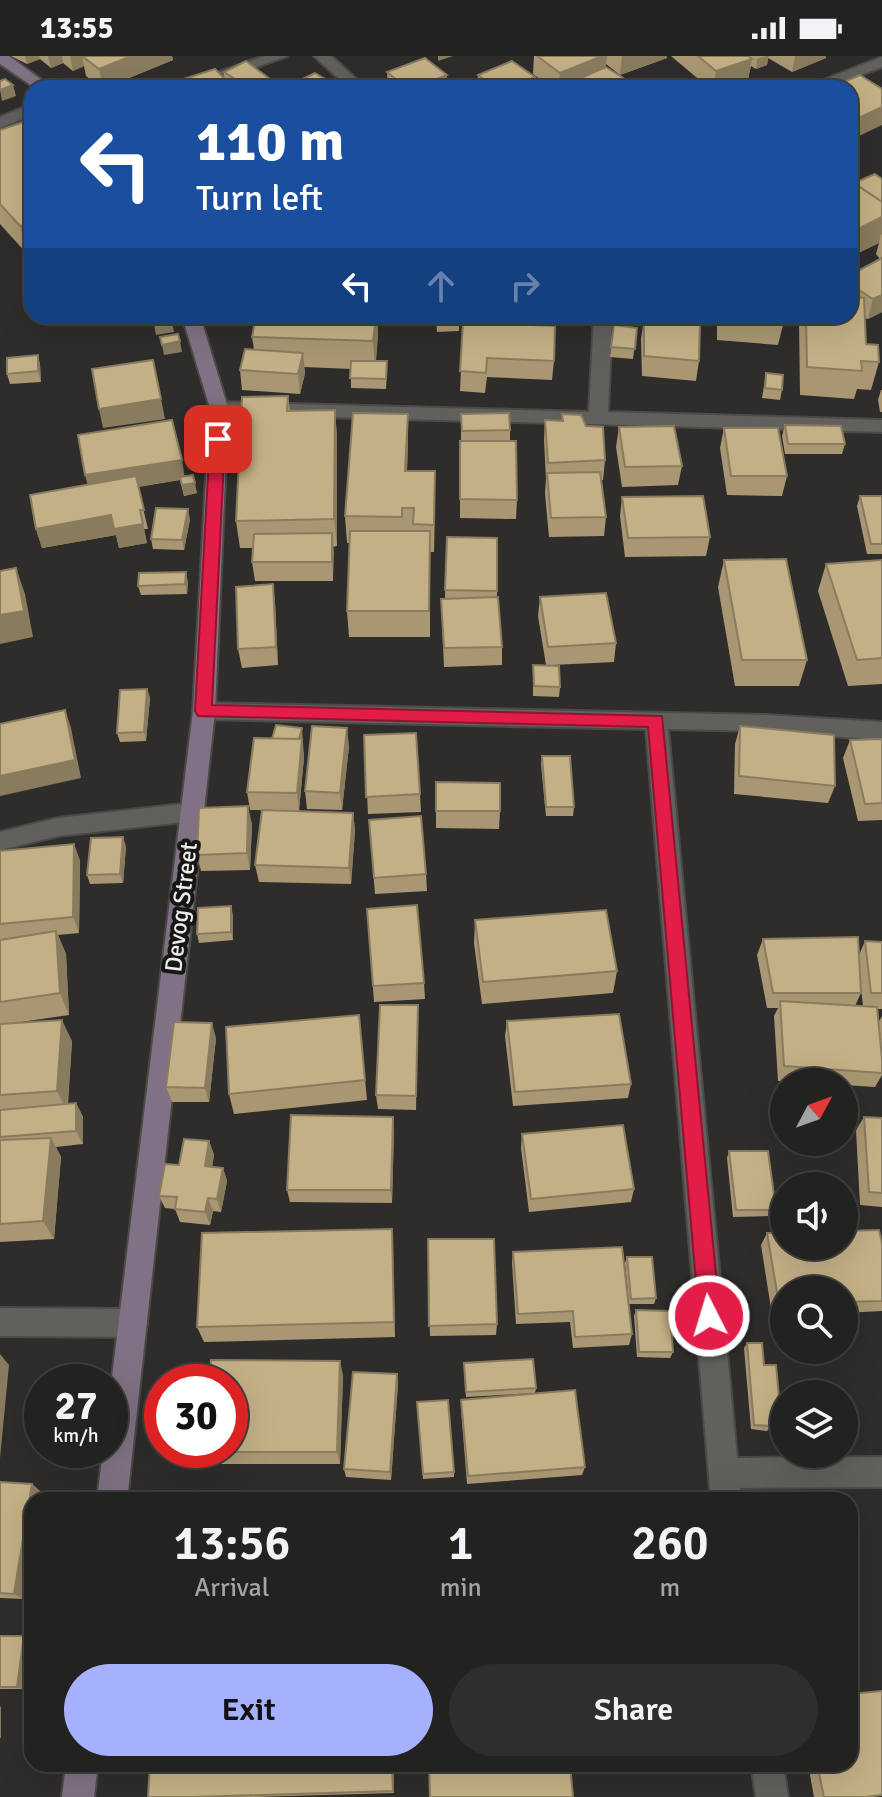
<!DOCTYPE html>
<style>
:root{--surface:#222220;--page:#2e2f2d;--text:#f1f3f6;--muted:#a2a4a5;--line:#3f3f3e;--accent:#a5b1fc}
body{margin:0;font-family:Signika,sans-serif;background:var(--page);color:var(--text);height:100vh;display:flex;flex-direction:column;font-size:30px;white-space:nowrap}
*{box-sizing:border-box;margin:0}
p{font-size:26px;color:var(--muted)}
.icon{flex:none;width:44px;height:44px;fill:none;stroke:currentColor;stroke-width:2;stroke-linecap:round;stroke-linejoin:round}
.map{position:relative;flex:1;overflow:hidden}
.drawer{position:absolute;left:24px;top:1436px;width:834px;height:280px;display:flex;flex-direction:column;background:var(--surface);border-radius:24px;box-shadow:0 8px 32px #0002,0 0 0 2px var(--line)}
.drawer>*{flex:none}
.guide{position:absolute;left:24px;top:24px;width:834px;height:244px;border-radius:24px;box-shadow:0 8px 32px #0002,0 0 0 2px var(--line);background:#1a4fa0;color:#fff;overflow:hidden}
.needle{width:52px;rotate:49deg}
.fabs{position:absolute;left:770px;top:1012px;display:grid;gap:16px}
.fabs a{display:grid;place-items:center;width:88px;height:88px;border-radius:50%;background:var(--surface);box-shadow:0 8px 32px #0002,0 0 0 2px var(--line);font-size:40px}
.speed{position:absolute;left:24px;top:1308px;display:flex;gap:16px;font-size:40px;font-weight:700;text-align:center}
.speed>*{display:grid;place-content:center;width:104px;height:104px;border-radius:50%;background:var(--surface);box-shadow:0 8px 32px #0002,0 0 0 2px var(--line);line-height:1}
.speed small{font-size:20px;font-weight:400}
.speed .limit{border:12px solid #d22;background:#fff;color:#111}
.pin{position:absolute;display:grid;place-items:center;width:68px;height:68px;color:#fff;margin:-34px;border-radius:16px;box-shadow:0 4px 12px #0006}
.me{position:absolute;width:88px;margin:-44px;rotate:355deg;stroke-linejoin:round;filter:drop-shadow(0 0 6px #0008)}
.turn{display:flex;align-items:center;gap:28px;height:168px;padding:0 40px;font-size:36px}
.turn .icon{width:104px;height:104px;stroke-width:2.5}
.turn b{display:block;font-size:56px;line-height:68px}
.lanes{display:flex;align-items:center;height:76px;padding:0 40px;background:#0003;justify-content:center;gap:40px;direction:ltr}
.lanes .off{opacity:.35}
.eta{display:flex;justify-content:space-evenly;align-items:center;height:136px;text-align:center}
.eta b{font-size:48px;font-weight:600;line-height:56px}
.primary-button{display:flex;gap:16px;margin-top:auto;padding:16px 40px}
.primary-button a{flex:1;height:92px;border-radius:48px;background:var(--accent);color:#111;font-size:32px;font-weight:600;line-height:92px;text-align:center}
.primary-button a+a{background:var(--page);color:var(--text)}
.status{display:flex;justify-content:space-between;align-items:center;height:56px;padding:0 40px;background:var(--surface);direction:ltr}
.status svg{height:22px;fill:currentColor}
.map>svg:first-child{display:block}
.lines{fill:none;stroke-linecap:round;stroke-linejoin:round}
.street-casing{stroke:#4b4a47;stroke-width:4}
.secondary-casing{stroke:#4b4a47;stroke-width:4}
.street{fill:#61605d;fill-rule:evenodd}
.secondary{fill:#817184;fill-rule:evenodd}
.wall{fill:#a99773;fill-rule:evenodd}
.shaded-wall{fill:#897b5e}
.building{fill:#c4b086;stroke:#897b5e;stroke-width:2}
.route{fill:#e11d48;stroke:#92132f;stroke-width:2}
.labels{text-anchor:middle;stroke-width:8;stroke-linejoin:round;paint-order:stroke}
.street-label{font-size:24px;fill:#eeedec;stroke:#161615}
</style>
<div class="status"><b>13:55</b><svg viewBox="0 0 49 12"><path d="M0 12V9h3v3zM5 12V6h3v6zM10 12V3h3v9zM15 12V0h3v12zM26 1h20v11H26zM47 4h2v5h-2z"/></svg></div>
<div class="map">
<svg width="882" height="1741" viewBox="0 0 882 1741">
<rect width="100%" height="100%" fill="#2e2d2b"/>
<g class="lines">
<defs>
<g id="street">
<path d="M264,0h23l-88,32h-23z"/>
<path d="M314,0h17l35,32h-17z"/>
<path d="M882,1v10l-57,21h-22z"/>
<path d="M32,48v11l-32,13v-11z"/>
<path d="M594,260h18l-4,96 274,8v12l-663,-18 -9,-6 9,-6 370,10z"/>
<path d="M204,647l562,12 116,7v18l-116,-9 -98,-2 69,729 145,-1v30l-142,1 1,12h-30l-65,-771 -442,-10 -8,-2 -3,-6 3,-6z"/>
<path d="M192,747l8,2 3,7 -3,7 -8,2 -134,15 -58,14v-18l58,-14z"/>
<path d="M0,1252l133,1 10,4 4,10 -4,10 -10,4 -133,-1z"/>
<path d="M751,1708h32l5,33h-32z"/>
</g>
<g id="secondary">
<path d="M0,0h9l44,32h-18l-35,-24z"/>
<path d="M182,260h18l28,92 -13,303 -88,789h-30l6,-50h7v-56l83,-683 17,-303z"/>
<path d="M66,1708h32l-4,33h-32z"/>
</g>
</defs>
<use href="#street" class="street-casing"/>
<use href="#secondary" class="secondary-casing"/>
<use href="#street" class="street"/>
<use href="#secondary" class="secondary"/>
</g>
<g class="wall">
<path d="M11,0h161l1,4 -68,28h-3l-16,-12 -2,-10 -11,5 -10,-8 -12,5 -11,-9 -13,5z"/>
<path d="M534,0h133v2l-47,17 -14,-11v3l33,21h-87l-19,-14z"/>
<path d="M671,0h155v2l-34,14 -24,-14 -1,7 -11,4 -5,-3 -3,13 -27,9h-12z"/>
<path d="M224,16l58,16h-126l68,-9z"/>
<path d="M387,16l60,16h-59z"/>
<path d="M478,19l56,13h-57z"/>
<path d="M850,32l32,1 -25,48 -7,-5z"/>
<path d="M0,74l28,125 -28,-31z"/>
<path d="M882,123v133l-14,7 -3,-1 1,26 13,18 -8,28 -14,-1 -3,10 -54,-4 -1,-74 2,-5h49v-41l30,-16 -4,-5 3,-11 -29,14v-74l4,1z"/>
<path d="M256,260h154v5h-32v13l-2,27 11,11 -1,17 -35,-1v-19l-47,-2 1,6 -5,21 -58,-4 -2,-20 14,-20 -2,-13z"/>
<path d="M436,260h23v15l-22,1z"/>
<path d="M477,260h76l-1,6 -76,-4z"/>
<path d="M560,260h13v8h-14z"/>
<path d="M717,260h66v9l-5,20 -61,-5z"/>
<path d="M644,263l55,42 -3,20 -54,-5 -1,-37z"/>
<path d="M463,266l91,39 -2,19 -65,-3 -2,16 -25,-2z"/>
<path d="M614,269l23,3 -4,31 -23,-2z"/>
<path d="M38,299l2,10 1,17 -31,2 -3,-10z"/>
<path d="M766,317l16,17 -2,10 -18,-2z"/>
<path d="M881,334h1v22h-2l-2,-12z"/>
<path d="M288,340l2,15 45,-1 2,28v108l-4,1v34h-78l-3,-19 1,-14h-13l-4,-27z"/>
<path d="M461,358l49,16v10l-29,1 36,59 -1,19 -56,-1v-77h1z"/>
<path d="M562,358l43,46 -2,20h-2l5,37 -2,19 -55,1 -4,-44 1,-14 -2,-39 1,-20 17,1z"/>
<path d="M785,369l60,19 -3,10h-57l-3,-18z"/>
<path d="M619,371l63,39 -4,19 -56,2 -6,-40z"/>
<path d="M724,372l63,48 -5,20 -55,-1 -7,-47z"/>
<path d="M408,386l-1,29h28l-1,81h-4v85h-81l-2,-26 3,-68h-3l-2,-27z"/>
<path d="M185,420l12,17 -13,3 -4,-16 -42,7 10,42h-4l3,14 -28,5 -3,-13 -74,13 -6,-19 -6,-34z"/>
<path d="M860,440h22v58h-15l-10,-48z"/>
<path d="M622,441l88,40 -4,19 -81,1 -5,-41z"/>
<path d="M190,463l-6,31 -31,-1 -2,-10z"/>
<path d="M447,481l50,1v59l5,50v18l-58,2 -3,-68 4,-1z"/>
<path d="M724,504l83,100 -8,26h-64l-17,-99z"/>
<path d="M882,504v124l-34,2 -30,-95 8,-27z"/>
<path d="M188,526l-1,12 -46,1 -3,-9z"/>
<path d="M540,541l76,46 -2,19 -62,3 8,22 -1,10 -26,-1v-31h13l-8,-49z"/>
<path d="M275,547l3,62 -36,3 -4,-19z"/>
<path d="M147,633l3,9 -4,43 -26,1 -3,-9z"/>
<path d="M740,670l95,60 -7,17 -94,-9 1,-50z"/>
<path d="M364,679l56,59 1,18 -53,2z"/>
<path d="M303,682l-1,4 2,15 -5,54 -49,-1 -3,-18 25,-53z"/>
<path d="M882,683v81l-24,1 -15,-63 7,-18z"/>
<path d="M349,690l-7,64 -35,-1 -2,-18z"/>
<path d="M542,700l32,51 -1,9h-27l-5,-51z"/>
<path d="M436,726l64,29 -1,18 -63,-1z"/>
<path d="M353,757l2,17 -4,54 -92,-2 -4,-17z"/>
<path d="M369,764l57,54 1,17 -52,3z"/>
<path d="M252,768l-2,46 -49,1 -4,-16z"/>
<path d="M74,788l6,17 -1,72 -21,2 8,19 3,61 -55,8 58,18 -4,63 8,-1 7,14v27l-27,3 5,10 -7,82 -54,3v-391z"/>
<path d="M126,790l-3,37 -33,1 -3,-9z"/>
<path d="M367,853l57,74 1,16 -51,3z"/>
<path d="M233,859v25l-34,3 -2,-9z"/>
<path d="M475,864l142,51 -4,22 -131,11 -8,-61z"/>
<path d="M763,883l96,16 6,-14 17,1v67h-5l1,14 4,-7v59l-7,12 -31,-2v-3l-66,-1 -4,-65 4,-8h-11l-10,-53zM860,923l3,27h-8l6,-13z"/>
<path d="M418,949l-2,105 -38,-1 -2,-14z"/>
<path d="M359,959l8,85 -133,14 -5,-20z"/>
<path d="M507,965l124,63 -3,14 -115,8 -8,-70z"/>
<path d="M216,982l-7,64h-37l-6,-15z"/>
<path d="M393,1061l1,13 -2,73 -102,-1 -3,-12z"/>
<path d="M864,1061l18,1v89l-22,-2 -4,-75z"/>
<path d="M522,1078l112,55 -3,13 -102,10 -8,-64z"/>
<path d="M209,1085l5,14 -2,12 11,1 4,13 -6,31 -8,-1 -3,14 -30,-3 -5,-13 -10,-1 -6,-12 20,-31z"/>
<path d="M729,1095l47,59 -4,6 -39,1 -6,-59z"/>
<path d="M392,1173l3,108 -191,5 -7,-15z"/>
<path d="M767,1177l115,11v67l-38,2v-23h-60v24l-12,1 -11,-70z"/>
<path d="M428,1183l69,85 -1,11 -66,1z"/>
<path d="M513,1196l116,51 -4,-40 2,-6 29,41 -2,6h-25l3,30 -3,11 -56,3 -3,-26 -54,2 -4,-61z"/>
<path d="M636,1254l37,42 -3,6 -33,-1 -3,-41z"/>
<path d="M747,1287l17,22 17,54 -3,5h-7v2l-4,5 -16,-2 -7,-81z"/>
<path d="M464,1312l72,20 -1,5 -69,4z"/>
<path d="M397,1318l1,10 -7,96 -45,-3 -2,-8z"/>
<path d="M343,1319l-3,89h-130l-7,-12z"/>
<path d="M461,1344l124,67 -3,8 -115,9 -6,-75z"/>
<path d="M417,1346l37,70v5l-31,2z"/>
<path d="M0,1426l32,2 9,8 -1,8h-8l-8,99 -24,-1z"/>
<path d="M0,1580h24l5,2 -7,51h-22z"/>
<path d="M394,1708v29l-141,4h-105z"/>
<path d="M808,1708h42l16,33h-52z"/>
</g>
<g class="shaded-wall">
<path d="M25,0h14l1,3 -13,5z"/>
<path d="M48,0h14l1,7 -12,5z"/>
<path d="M70,0h12l2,10 -11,5z"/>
<path d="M131,0h41l1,4 -70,28 -4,-19z"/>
<path d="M438,0h15l-15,5z"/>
<path d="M602,0h5l-2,18 -34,8 -8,4v2h-5l2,-15z"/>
<path d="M622,0h45v2l-47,17z"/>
<path d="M766,0h3l-2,9 -11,4 1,-10z"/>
<path d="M795,0h31v2l-34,14z"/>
<path d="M752,3l-4,20 -27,9h-8l3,-17z"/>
<path d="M447,19v13h-33z"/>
<path d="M535,21l-1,11h-26z"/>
<path d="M13,29l3,11 -14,5 -2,-11z"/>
<path d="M882,51v18l-25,12 4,-20z"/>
<path d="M882,161v18l-1,-1 -2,9 -29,14v-24z"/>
<path d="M32,166v31l-4,2 -8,-29z"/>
<path d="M882,239v17l-14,7 5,-20z"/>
<path d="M376,260h2v18l-3,35 -2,-28z"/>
<path d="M172,266l2,10 -18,3 -2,-11z"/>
<path d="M180,285l2,11 -18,3 -2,-10z"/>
<path d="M303,297l2,20 -5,21 -2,-20z"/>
<path d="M38,299l2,10 1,17 -3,-11z"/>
<path d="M161,343l4,20 -62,9 -4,-19z"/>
<path d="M335,354l2,28v108l-3,-27z"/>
<path d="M408,358v28l-2,56 -1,-27z"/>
<path d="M182,404l3,19 -95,15 -5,-19z"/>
<path d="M435,415v28l-1,53v-27z"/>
<path d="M195,427l2,10 -13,3 -2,-11z"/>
<path d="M188,453l2,10 -6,31 -2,-10z"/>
<path d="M111,459l32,9 4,19 -28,5 -3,-13 -74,13 -6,-19z"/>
<path d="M332,477l2,19 -1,29 -1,-19z"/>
<path d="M16,512l9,26 8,43 -33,7v-29z"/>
<path d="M186,516l2,10 -1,12 -2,-10z"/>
<path d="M273,528l2,19 3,62 -2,-18z"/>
<path d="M147,633l3,9 -4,43 -2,-9z"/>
<path d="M65,654l6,18 10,50 -81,18v-20z"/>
<path d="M302,672l2,29 -5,54 -2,-18 1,-49z"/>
<path d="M347,672l2,18 -7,64 -2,-17z"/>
<path d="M248,750l4,18 -2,46 -3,-17z"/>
<path d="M353,757l2,17 -4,54 -2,-16z"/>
<path d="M123,781l3,9 -3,37 -3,-9z"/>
<path d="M74,788l6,17 -1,72 -6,-16z"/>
<path d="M231,850l2,9v25l-2,-8z"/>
<path d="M56,875l10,23 3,61 -9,-22z"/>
<path d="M62,964l10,21 -5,70 -10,-20z"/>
<path d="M212,967l4,15 -7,64 -4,-14z"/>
<path d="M76,1047l7,14v27l-7,-13z"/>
<path d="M393,1061l1,13 -2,73 -1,-13z"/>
<path d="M51,1082l10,19 -7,82 -11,-18z"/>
<path d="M209,1085l5,14 -4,24 -5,-13z"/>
<path d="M223,1112l4,13 -6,31 -4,-13z"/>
<path d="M208,1142l5,13 -3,14 -5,-13z"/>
<path d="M392,1173l1,17 2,91 -1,-15z"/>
<path d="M0,1298l9,11 -9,93z"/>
<path d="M340,1305l3,14 -3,89 -3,-12z"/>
<path d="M397,1318l1,10 -7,96 -1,-8z"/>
<path d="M32,1428l9,8 -1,8h-8v47l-8,52 -10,-5z"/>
<path d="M24,1580l5,2 -7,51 -5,-2z"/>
<path d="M0,1650l1,1v31h-1z"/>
<path d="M392,1708h2v29l-1,-2z"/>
</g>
<g class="building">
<path d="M82,0h49l-32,13z"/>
<path d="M537,0h65l-42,17z"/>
<path d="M698,0h50l4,3 -36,12z"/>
<path d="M425,2l22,17 -33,13h-7l-20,-16z"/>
<path d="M246,5l36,27h-33l-25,-16z"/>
<path d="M512,5l23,16 -27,11h-12l-18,-13z"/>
<path d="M606,11l33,21h-59l-9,-6z"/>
<path d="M215,13l19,19h-78z"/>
<path d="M594,16l-23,10v6h-5l-3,-2z"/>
<path d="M315,17l25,15h-56z"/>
<path d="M860,19l22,14v18l-21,10 -11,-8v-21h-20z"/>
<path d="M5,23l8,6 -13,5v-9z"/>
<path d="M29,64l3,3v99l-12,4 -20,-22v-74z"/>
<path d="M875,118l7,5v23l-28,-19z"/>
<path d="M852,126l30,20v15l-32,16v-50z"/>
<path d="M882,202v37l-9,4 -23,-15v-9z"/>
<path d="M850,240l14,2 2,46 12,1 1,17 -18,-1 1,10 -55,-4 -1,-51h44z"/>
<path d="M171,260l1,6 -18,2 -1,-5z"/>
<path d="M256,260h120l-3,25 -121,-4z"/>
<rect x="437" y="260" width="22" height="5"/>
<path d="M720,260h63v9l-63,-5z"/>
<path d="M644,263l56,5 -1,37 -55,-5z"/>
<path d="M463,266l92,4 -1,35 -67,-3 -1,15 -26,-2z"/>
<path d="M614,269l23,3 -2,21 -24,-2z"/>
<path d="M178,278l2,7 -18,4 -2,-8z"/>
<path d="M245,293l58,4 -5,21 -58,-4z"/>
<path d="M38,299v16l-31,3v-16z"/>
<path d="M153,304l8,39 -62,10 -7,-40z"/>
<path d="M351,305h36l-1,18 -36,-1z"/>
<path d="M766,317l17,2 -1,15 -17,-2z"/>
<path d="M288,340l-1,15 48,-1 -1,109 -98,2 6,-124z"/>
<path d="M353,357l55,1 -3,57h30l-1,54 -21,-1 1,-16h-12v9l-57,-1z"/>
<path d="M509,357l1,17 -48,1 -1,-17z"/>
<path d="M562,358l19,1 5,11 17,1 2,33 -57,3 -3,-43 18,1z"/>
<path d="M172,364l10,40 -97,15 -7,-40z"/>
<path d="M785,369l56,1 4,18h-57z"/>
<path d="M674,370l8,40 -57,1 -6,-40z"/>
<path d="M724,372h54l9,48h-56z"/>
<path d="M460,385h56l1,59 -57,-1z"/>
<path d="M600,416l6,45 -55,1 -4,-45z"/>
<path d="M193,419l2,8 -13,2 -2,-8z"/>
<path d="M136,420l8,34h-4l3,14 -29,5 -3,-14 -75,14 -6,-34z"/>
<path d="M703,440l7,41 -82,1 -6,-41z"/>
<path d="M860,440h22v48h-11z"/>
<path d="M156,452l32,1 -6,31 -31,-1z"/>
<path d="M350,475h80l-1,80h-82z"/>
<path d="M332,477v29h-80l2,-28z"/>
<path d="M447,481l50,1v53l-52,-1z"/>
<path d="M786,503l21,101h-65l-18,-100z"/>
<path d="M882,504v98l-25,2 -31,-96z"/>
<path d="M16,512l8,43 -24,4v-44z"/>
<path d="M186,516l-1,12 -47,2 1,-13z"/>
<path d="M273,528l3,63 -38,2 -2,-62z"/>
<path d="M606,537l10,50 -68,4 -8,-50z"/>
<path d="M498,541l4,50 -58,1 -3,-49z"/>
<path d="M533,609l26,1 1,21 -26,-1z"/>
<path d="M147,633l-3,43 -27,1 3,-43z"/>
<path d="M65,654l10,50 -75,16v-52z"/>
<path d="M276,669l26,3 -3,11h-27z"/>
<path d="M312,670l35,2 -7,65 -35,-2z"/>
<path d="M740,670l94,9 1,51 -96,-10z"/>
<path d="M416,677l4,61 -54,3 -2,-62z"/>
<path d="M254,682l48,1 -5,54 -50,-1z"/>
<path d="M882,683v64l-17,1 -15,-64z"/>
<path d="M542,700h28l4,51h-28z"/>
<path d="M436,726l64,1v28h-64z"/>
<path d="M248,750l-1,47 -50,2 2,-47z"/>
<path d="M262,754l91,3 -4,55 -94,-3z"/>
<path d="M421,760l5,58 -52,4 -5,-58z"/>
<path d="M123,781l-3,37 -33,1 4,-37z"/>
<path d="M74,788l-1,73 -73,7v-73z"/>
<path d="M417,849l7,78 -51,3 -6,-77z"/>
<path d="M231,850v26l-34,2 1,-26z"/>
<path d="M606,854l11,61 -134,11 -8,-62z"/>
<path d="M56,875l4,62 -60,9v-62z"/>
<path d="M858,881l3,56h-88l-10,-54z"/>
<path d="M865,885l17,1v51h-11z"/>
<path d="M780,945l97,6 5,52v14l-98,-7z"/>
<path d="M380,949h38l-2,91 -40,-1z"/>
<path d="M619,958l12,70 -116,8 -8,-71z"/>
<path d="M359,959l6,65 -136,14 -3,-67z"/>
<path d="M62,964l-5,71 -57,4v-71z"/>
<path d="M174,966l38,1 -7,65 -39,-1z"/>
<path d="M76,1047v28l-76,6v-27z"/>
<path d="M291,1059l102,2 -2,73h-104z"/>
<path d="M864,1061l18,1v75l-13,-1z"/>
<path d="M623,1069l11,64 -103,10 -9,-65z"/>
<path d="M51,1082l-8,83 -43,3v-84z"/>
<path d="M184,1083l25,2 -4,25 18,2 -6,31 -9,-1 -3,14 -30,-3 2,-12 -18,-1 6,-32 14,1z"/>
<path d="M729,1095h39l8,59h-40z"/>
<path d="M392,1173l2,93 -197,5 5,-94z"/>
<path d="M879,1174l3,14v57l-38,1v-12h-60v13l-5,1 -12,-71h17v13h60v-15z"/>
<path d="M428,1183h66l3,85 -68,2z"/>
<path d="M622,1191l10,87 -57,3 -2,-26 -55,3 -5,-62z"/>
<path d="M627,1201h25l4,41 -25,1z"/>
<path d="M636,1254l34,1 3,41h-34z"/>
<path d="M747,1287h15l2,22h12l5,54h-11l1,7 -17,-1z"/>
<path d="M533,1303l3,29 -70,4 -2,-29z"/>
<path d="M211,1304l129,1 -3,91h-134v-2h27v-68h-21z"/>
<path d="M353,1316l44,2 -7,98 -46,-3z"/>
<path d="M575,1334l10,77 -117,9 -7,-76z"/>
<path d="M448,1344l6,72 -31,2 -6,-72z"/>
<path d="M0,1426l32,2 -18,110 -14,-1z"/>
<path d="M0,1580h24l-7,51h-17z"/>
<path d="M882,1635v104l-17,2h-41l-7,-33h33v-70z"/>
<path d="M150,1708h242l1,27 -200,6h-45z"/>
<path d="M429,1708h141l3,33h-143z"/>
</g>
<path class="route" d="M218,378l7,5 -13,266 450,11 58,600 -3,8 -8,3 -7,-3 -3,-8 -51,-589 -450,-11 -3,-5 15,-272z"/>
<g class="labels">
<g class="street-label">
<text transform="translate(181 851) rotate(-83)" y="8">Devog Street</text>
</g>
</g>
</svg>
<div class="fabs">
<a><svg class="needle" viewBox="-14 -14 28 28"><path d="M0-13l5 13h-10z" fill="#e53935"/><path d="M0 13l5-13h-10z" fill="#a2a4a5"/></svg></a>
<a><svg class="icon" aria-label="sound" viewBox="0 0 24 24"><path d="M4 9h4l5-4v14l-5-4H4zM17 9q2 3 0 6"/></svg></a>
<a><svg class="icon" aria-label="search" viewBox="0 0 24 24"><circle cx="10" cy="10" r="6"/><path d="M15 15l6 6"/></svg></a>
<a><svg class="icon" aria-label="layers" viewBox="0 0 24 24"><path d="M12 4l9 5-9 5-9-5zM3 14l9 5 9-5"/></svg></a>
</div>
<div class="speed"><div>27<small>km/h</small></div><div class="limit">30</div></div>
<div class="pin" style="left:218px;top:383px;background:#d93025"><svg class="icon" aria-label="arrive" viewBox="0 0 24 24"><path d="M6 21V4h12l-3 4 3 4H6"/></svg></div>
<svg class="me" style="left:709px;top:1260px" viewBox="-20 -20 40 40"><circle r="17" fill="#e11d48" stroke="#fff" stroke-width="3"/><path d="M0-11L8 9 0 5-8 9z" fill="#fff"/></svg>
<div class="guide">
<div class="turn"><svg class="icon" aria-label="left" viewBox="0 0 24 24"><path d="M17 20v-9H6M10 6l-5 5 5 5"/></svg><div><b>110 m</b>Turn left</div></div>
<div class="lanes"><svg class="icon" aria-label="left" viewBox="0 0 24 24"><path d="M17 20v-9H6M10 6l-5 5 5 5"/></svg><svg class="icon off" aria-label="ahead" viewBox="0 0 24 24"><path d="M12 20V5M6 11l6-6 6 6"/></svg><svg class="icon off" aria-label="right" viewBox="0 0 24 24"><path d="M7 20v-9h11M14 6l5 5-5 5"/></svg></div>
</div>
<section class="drawer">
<div class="eta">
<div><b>13:56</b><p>Arrival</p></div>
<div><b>1</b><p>min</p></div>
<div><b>260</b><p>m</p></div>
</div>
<div class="primary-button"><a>Exit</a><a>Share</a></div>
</section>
</div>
